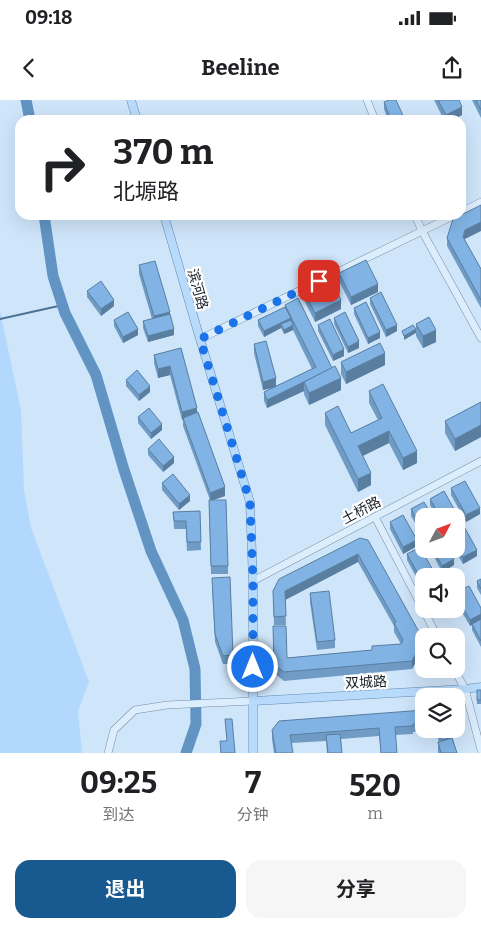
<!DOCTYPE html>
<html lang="zh">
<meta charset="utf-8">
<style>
:root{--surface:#fff;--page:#f6f6f6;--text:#202124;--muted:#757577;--accent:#185a90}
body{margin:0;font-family:Bitter,"Noto Sans SC",serif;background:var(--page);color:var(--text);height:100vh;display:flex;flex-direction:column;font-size:19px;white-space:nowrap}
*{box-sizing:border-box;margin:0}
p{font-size:16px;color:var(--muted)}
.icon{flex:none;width:28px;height:28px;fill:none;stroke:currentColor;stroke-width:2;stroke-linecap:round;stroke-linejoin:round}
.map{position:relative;height:653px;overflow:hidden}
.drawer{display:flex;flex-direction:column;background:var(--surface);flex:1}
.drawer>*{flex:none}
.hud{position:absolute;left:15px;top:15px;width:451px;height:105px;border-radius:15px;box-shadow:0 5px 20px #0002;background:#fff;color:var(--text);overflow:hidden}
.needle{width:32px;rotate:49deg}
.tools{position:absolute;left:415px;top:408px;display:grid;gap:10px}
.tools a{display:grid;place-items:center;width:50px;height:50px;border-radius:10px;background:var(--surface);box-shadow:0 5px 20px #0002;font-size:25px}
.pin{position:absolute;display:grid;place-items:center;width:42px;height:42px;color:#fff;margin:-21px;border-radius:10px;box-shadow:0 2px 8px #0006}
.me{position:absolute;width:55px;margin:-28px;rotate:0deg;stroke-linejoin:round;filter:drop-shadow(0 0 4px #0008)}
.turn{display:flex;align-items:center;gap:18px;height:105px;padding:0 15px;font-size:22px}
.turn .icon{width:65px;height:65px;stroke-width:2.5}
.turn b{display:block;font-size:35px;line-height:42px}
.eta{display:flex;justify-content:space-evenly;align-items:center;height:85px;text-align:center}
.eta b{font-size:30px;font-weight:700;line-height:35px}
.action{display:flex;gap:10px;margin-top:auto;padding:10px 15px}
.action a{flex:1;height:58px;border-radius:15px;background:var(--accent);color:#fff;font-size:20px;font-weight:700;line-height:58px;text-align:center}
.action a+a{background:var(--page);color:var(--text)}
.status{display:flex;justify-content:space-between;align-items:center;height:35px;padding:0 25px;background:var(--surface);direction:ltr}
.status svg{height:14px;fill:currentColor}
header{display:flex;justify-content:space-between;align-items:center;height:65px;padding:0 15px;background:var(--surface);font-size:22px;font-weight:700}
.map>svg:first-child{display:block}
.green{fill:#b2d8fd}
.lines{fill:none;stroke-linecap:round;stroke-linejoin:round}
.stream{stroke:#4c7194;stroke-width:2}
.river{stroke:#6294c3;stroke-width:11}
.secondary-casing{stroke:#798da1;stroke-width:8}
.primary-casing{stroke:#628ab0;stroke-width:9}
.secondary{stroke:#dcedfd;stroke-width:7}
.primary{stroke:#b9dbfb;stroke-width:8}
.wall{fill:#6f9bc5}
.shaded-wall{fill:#5a7ea0}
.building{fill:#81b4e5;stroke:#5a7ea0}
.route{stroke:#1a73e8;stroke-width:9;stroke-dasharray:0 16.2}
.labels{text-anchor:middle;stroke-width:4.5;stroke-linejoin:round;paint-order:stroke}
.street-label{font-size:14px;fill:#171f27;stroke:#fff}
</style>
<div class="status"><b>09:18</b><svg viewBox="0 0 49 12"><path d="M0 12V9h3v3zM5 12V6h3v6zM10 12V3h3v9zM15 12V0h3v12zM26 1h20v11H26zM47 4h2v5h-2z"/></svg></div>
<header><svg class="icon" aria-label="back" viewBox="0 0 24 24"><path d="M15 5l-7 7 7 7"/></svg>Beeline<svg class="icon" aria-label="share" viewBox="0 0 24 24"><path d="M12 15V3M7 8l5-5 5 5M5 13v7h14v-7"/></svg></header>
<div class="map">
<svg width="481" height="653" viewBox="0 0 481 653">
<rect width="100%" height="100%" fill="#cfe5fa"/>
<path class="green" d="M0,211l21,99 3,80 7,38 58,154 -11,29 4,42h-82z"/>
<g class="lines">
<path class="stream" d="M0,219l63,-14"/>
<g class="river">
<path d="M26,0l4,20"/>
<path d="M44,115l9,61 12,37 31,62 28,95 27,81 32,69 12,49 1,55 -10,29"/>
</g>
<defs>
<g id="secondary">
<path d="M367,0l8,20"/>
<path d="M461,112l20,-10"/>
<path d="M415,115l7,16 59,107"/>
<path d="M200,239l255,-124"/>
<path d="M375,417l62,119"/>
<path d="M253,481l228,-120"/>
<path d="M454,569l11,20 16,61"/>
<path d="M108,653l6,-23 21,-20 32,-5 86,-4"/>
</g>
<g id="primary">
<path d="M131,0l6,20"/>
<path d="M164,115l36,124 50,163 3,79v172"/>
<path d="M253,601l212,-12 16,-2"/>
</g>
</defs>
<use href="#secondary" class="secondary-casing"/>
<use href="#primary" class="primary-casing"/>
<use href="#secondary" class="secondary"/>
<use href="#primary" class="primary"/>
</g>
<g class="wall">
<path d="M434,0h25l3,15 -10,5h-8z"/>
<path d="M472,0h9v18z"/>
<path d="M384,2l21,18h-17l-4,-11z"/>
<path d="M447,138l18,1v1l16,29v39l-34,-62z"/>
<path d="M139,165l31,49 4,21 -26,7 -5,-14v-7l9,-2 -13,-45z"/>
<path d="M339,173l39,19 -27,13 -12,-24z"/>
<path d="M87,191l27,15 -13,10 -14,-19z"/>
<path d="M304,192l37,17 -26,13 -11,-22z"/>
<path d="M370,198l27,33 -11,6 -16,-33z"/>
<path d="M285,205l56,85 -32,15 -5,-11v-3l-37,17 -3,-7v-9l9,-4 -10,2 -9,-37v-9l22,42 36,-17 -19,-39 -9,4 -3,-6 -17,9 -6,-11v-6l27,-13z"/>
<path d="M354,208l26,30 -12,6 -14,-30z"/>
<path d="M334,218l25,30 -11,5 -14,-29z"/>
<path d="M114,220l24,15 -15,8 -9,-17z"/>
<path d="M416,224l20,18 -13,6 -7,-12z"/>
<path d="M318,225l26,31 -11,5 -15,-30z"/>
<path d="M181,248l16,64 28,84 -12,4 15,66v8h-17l-2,-65 1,-9 -27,-74v-6h-1l-12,-45 -12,3 -4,-15v-8z"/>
<path d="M341,262l44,3 -39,19 -5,-10z"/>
<path d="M126,280l24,12 -11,9 -13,-15z"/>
<path d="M369,291l48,72 -14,7 -14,-27 -26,13 8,29 -13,7 -33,-67v-12l26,20 27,-13 -9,-17z"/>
<path d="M481,302v35l-26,14 -10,-18v-12z"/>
<path d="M138,317l24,13 -11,9 -13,-16z"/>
<path d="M148,349l26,14 -11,9 -15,-17z"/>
<path d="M162,383l28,18 -11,9 -17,-20z"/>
<path d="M451,388l29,26 -14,8 -15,-27z"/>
<path d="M444,391l15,27v6l-3,1v-9h-20l-6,-11v-6z"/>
<path d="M411,409l13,7v22l-13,-22z"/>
<path d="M200,411l1,39 -14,1 -1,-22h-12l-1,-17z"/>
<path d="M390,422l27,24 -14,8 -13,-25z"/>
<path d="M456,427l21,29 -14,8 -9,-15h2z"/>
<path d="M360,438l63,110 -11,21 -128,12 -10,-8 -1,-47 14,32 85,-8 29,-6 -7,-12v-6l-36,-64 -73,38 1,25h-12l-1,-34z"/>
<path d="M430,449h19l5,16 -12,7z"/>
<path d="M407,454l27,22 -13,10 -14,-26z"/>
<path d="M481,479v16l-4,-7v-7z"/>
<path d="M212,486l21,69v9h-10l-8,-22z"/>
<path d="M456,492l25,16v39l-9,-17v-5l-2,1 -14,-24z"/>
<path d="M310,493l25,47v8l-18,2 -7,-48z"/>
<rect x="477" y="590" width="4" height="14"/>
<path d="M424,610v19h26l7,24h-19v-11h1l-4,-12 -22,2v2l-18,1 2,18h-16l-2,-17 -38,3 1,14h-15l-1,-12 -35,2 2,10h-19l-2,-14v-9z"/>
</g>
<g class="shaded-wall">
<path d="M462,7v8l-10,5h-6v-5z"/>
<path d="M481,122v9l-16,8 -2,6v-8l2,-7z"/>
<path d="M378,184v8l-27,13v-8z"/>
<path d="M114,200v6l-13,10v-7z"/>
<path d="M341,200v9l-26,13v-9z"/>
<path d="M170,212v8l-16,5v-9z"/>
<path d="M291,218v6h-10v4l-17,9v-6z"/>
<path d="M293,225v5l-9,4v-4z"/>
<path d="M397,225v6l-11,6v-7z"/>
<path d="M138,229v6l-15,8v-6z"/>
<path d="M174,229v6l-26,7v-6z"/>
<path d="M416,229v4l-12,7v-4z"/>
<path d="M436,230v12l-13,6v-12z"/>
<path d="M380,232v6l-12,6v-6z"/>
<path d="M359,241v7l-11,5v-6z"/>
<path d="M344,249v7l-11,5v-6z"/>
<path d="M385,253v12l-39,19v-12z"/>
<path d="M170,266v9l-12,3v-9z"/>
<path d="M276,278v9l-13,3v-8z"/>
<path d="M341,278v12l-32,15v-12z"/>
<path d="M304,282v9l-37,17v-8z"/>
<path d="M150,286v6l-11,9v-6z"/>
<path d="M197,308v8l-14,2 -1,2v-8z"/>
<path d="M162,324v6l-11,9v-6z"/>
<path d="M481,325v12l-26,14v-12z"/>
<path d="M389,331v12l-31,15v-12z"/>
<path d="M417,351v12l-14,7v-12z"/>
<path d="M174,357v6l-11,9v-6z"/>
<path d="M371,373v12l-13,7v-13z"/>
<path d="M225,387v9l-15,5v-8z"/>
<path d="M190,395v6l-11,9v-6z"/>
<path d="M480,408v6l-14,8v-7z"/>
<path d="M459,418v6l-3,1v-6z"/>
<path d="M417,440v6l-14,8v-7z"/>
<path d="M477,450v6l-14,8v-7z"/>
<path d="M358,454v8l-73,38v-9z"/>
<path d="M454,459v6l-12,7v-6z"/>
<path d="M434,472v4h-8z"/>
<path d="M424,478v6l-3,2v-7z"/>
<path d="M481,514v6l-11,6v-6z"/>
<path d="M423,539v9l-11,21v-8z"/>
</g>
<g class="building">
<path d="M389,0h7l9,20h-14l-7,-18z"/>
<path d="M438,0h21l3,7 -16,8z"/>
<path d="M476,0h5v10z"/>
<path d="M481,105v17l-16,8 -2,7 18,32v31l-34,-62 6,-19z"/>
<path d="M366,160l12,24 -27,13 -12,-24z"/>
<path d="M155,161l15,51 -16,4 -15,-51z"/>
<path d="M331,179l10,21 -26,13 -11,-21z"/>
<path d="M101,181l13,19 -13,9 -14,-18z"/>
<path d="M381,192l16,33 -11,5 -16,-32z"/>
<path d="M298,198l34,70 -65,32 -3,-8 52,-25 -31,-62z"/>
<path d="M366,202l14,30 -12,6 -14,-30z"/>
<path d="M285,207l6,11 -27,13 -6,-11z"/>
<path d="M128,212l10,17 -15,8 -9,-17z"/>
<path d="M345,212l14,29 -11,6 -14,-29z"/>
<path d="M170,214l4,15 -26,7 -5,-15z"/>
<path d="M429,217l7,13 -13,6 -7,-12z"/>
<path d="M330,219l14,30 -11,6 -15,-30z"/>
<path d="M291,220l2,5 -9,5 -3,-6z"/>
<path d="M413,225l3,4 -12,7 -2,-5z"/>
<path d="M266,241l10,37 -13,4 -9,-38z"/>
<path d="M380,243l5,10 -39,19 -5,-10z"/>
<path d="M181,248l16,60 -15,4 -12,-46 -12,3 -4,-14z"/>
<path d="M335,266l6,12 -32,15 -5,-11z"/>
<path d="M137,270l13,16 -11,9 -13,-15z"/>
<path d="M383,284l34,67 -14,7 -14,-27 -31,15 13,27 -13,6 -33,-66 13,-7 13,27 31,-15 -13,-27z"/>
<path d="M481,302v23l-26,14 -10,-18z"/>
<path d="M149,308l13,16 -11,9 -13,-16z"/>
<path d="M198,312l27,75 -15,6 -27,-75z"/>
<path d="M159,339l15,18 -11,9 -15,-17z"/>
<path d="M173,374l17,21 -11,9 -17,-21z"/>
<path d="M465,381l15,27 -14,7 -15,-27z"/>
<path d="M444,391l15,27 -3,1v-3h-16l-10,-17z"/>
<path d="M209,400h17l2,66h-17z"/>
<path d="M424,402l8,14h-8v16l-13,-23z"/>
<path d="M200,411l1,31h-14l-1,-21h-12l-1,-9z"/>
<path d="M403,415l14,25 -14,7 -13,-25z"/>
<path d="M462,423l15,27 -14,7 -7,-11v-19z"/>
<path d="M360,438l8,2 55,99 -11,22 -128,11 -10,-7 -1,-39h13l1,32 85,-8v-4l29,-2 2,-4 -9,-17 2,-1 -38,-68 -73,37 1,25 -12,1 -1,-26 6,-12z"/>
<path d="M420,447l14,25 -8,4h-2v2l-3,1 -14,-25z"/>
<path d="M433,449h16l5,10 -12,7z"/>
<path d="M230,477l3,78 -10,1 -8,-22 -3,-56z"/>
<path d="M481,479v10l-4,-8z"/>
<path d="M469,486l12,22v6l-11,6 -14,-24v-4z"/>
<path d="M329,491l6,49 -18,2 -7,-49z"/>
<path d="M481,519v22l-9,-17z"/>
<rect x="477" y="590" width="4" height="10"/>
<path d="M424,610v13l-11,1v2l-18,1 2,26h-16l-2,-25 -89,7 3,18h-17l-4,-23 7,-9z"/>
<path d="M225,619h7l3,34h-14l-1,-12h7z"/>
<path d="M438,629h12l2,8 -10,3z"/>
<path d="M340,634l2,19h-14l-2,-18z"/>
<path d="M452,638l5,15h-16l-3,-11z"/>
</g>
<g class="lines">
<path class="route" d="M253,567v-87l-3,-78 -50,-163 119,-58"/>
</g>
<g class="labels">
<g class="street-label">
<text transform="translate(198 189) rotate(74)" y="5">滨河路</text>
<text transform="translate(361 410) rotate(-28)" y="5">土桥路</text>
<text transform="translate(366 582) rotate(-3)" y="5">双城路</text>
</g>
</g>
</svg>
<div class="tools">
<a><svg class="needle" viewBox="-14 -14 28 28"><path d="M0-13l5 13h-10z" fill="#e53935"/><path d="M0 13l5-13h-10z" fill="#757577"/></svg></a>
<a><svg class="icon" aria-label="sound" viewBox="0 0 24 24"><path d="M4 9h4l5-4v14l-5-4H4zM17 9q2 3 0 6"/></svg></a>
<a><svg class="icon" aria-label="search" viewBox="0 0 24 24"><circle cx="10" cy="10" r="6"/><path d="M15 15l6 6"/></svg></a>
<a><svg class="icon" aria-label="layers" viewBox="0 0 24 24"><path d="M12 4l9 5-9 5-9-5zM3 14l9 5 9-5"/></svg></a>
</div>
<div class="pin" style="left:319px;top:181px;background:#d93025"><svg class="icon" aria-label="arrive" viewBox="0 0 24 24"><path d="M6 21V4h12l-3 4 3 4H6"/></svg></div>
<svg class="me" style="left:253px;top:567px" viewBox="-20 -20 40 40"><circle r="17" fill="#1a73e8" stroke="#fff" stroke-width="3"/><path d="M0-11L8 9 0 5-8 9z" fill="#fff"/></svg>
<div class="hud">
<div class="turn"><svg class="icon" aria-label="right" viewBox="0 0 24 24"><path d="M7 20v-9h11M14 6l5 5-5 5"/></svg><div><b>370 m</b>北塬路</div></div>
</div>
</div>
<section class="drawer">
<div class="eta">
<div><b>09:25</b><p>到达</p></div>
<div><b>7</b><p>分钟</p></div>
<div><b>520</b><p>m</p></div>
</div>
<div class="action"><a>退出</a><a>分享</a></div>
</section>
